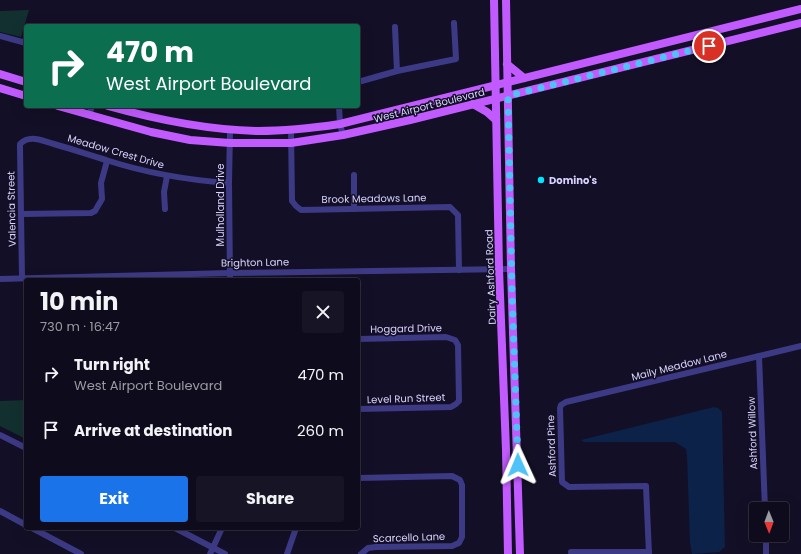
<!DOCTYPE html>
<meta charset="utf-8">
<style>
:root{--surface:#0e0b1c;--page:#171425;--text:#f1f3f6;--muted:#9b9ba3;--line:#2e2b3b;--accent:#1a73e8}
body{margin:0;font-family:Poppins,sans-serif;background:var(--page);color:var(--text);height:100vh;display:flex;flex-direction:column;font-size:15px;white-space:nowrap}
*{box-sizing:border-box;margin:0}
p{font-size:13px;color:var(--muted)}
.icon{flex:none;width:22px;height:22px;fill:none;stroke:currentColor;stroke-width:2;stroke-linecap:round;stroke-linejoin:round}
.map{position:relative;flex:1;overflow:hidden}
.sheet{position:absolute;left:24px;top:278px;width:336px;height:252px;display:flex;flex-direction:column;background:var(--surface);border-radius:4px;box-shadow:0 4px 16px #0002,0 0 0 1px var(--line)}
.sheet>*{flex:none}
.hud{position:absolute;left:24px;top:24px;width:336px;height:84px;border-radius:4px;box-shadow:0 4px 16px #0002,0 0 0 1px var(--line);background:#0b6e4f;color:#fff;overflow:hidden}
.needle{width:26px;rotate:179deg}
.tools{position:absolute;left:749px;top:502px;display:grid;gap:8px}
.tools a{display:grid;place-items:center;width:40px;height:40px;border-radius:4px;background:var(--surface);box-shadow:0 4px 16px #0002,0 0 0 1px var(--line);font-size:20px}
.pin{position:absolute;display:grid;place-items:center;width:34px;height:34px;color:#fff;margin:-17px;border:2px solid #fff;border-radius:50%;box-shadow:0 1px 4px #0007}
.me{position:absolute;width:44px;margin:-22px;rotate:359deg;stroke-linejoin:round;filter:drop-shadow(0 0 3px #0008)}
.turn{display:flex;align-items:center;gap:14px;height:84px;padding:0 16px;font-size:18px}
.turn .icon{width:52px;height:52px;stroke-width:2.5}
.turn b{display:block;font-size:28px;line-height:34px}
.round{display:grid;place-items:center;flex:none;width:42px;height:42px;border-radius:4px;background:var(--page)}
.summary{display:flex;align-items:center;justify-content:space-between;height:68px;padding:0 16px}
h1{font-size:24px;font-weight:700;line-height:30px}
.button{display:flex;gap:8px;margin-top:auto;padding:8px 16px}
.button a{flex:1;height:46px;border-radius:4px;background:var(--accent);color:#fff;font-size:16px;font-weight:700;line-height:46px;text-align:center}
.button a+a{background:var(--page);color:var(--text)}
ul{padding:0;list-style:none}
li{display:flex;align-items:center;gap:12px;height:56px;padding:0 16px}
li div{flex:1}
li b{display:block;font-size:15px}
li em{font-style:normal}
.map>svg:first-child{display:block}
.green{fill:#12302f}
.water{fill:#0c2248}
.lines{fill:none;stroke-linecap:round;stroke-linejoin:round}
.minor{stroke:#3d3a85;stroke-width:6}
.major{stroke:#c25bff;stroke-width:8}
.route{stroke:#4fc3f7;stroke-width:7;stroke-dasharray:0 12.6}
.poi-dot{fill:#00e5ff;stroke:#130f26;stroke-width:1.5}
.labels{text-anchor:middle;stroke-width:3;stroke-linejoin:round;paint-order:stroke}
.street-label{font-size:10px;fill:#d9d4ff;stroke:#130f26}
.poi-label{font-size:10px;font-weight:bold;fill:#d9d4ff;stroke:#130f26;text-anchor:start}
</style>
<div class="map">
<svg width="801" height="554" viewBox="0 0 801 554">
<rect width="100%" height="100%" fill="#130f26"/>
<g class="green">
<path d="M29,10l-8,27 -21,-5v-21z"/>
<path d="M26,400v39l-26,-13v-25z"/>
</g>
<path class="water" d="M714,407l4,1 4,4 3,135 -6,5 -27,2 -2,-11 -3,-87 -1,-7 -11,-7h-91l-3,-2z"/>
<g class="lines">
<g class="minor">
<path d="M395,27l2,44"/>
<path d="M0,36l26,7"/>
<path d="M358,82l39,-11 59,-12 -2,-36"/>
<path d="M339,106l1,18 3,11"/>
<path d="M89,115l3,-9"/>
<path d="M230,130l-1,53 1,97"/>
<path d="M291,130l1,71 4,5 5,4 149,-3 8,8 1,55"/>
<path d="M165,209l-1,-17 3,-16"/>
<path d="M354,209v-34"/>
<path d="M21,214l70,-1 4,-2 7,-12 -1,-16 6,-22"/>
<path d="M22,278l-2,-130v-4c10,-10 22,-3 34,0 18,5 35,11 52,16 40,13 81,20 123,23"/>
<path d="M0,279l230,-6 281,-4"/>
<path d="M358,339l88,-2 9,3 3,5 1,56 -3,3 -5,3 -93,2"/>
<path d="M759,356l6,153"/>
<path d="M0,435l26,13"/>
<path d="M358,478l94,-2 8,4 2,5v52l-3,6 -7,3 -76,1 -8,1 -7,6"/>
<path d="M0,511l26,14"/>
<path d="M32,528l49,26"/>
<path d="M175,528l50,26"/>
<path d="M766,535v19"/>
<path d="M571,552h78"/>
<path d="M210,554l12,-26"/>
<path d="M287,554l9,-26"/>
<path d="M649,554l-3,-68 -77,1 -7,-5 -2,-74 1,-3 5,-3 235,-56"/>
</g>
<g class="major">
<path d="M494,0l5,269 7,181 2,104"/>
<path d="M506,0l5,269 9,285"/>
<path d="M507,64l17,14"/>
<path d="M0,74l26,8"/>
<path d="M0,88l26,8"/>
<path d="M473,104l14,8 9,8"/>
<path d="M58,106l93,26 39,8 40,3h61l52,-8 67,-15 391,-97"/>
<path d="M108,106c50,14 98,24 150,25 27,0 55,-3 82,-7l461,-115"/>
</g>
</g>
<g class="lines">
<path class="route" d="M518,465l-6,-173 -4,-196 201,-50"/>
</g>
<circle class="poi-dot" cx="541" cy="180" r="4"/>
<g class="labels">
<g class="street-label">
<text transform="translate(429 105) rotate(-14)" y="4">West Airport Boulevard</text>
<text transform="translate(116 151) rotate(16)" y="4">Meadow Crest Drive</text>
<text transform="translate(374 198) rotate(-1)" y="4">Brook Meadows Lane</text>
<text transform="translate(220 205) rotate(-90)" y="4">Mulholland Drive</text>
<text transform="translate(11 209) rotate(-91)" y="4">Valencia Street</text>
<text transform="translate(255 262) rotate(-1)" y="4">Brighton Lane</text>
<text transform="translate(490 277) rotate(-92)" y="4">Dairy Ashford Road</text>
<text transform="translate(406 328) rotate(-1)" y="4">Hoggard Drive</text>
<text transform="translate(679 365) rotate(-14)" y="4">Maily Meadow Lane</text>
<text transform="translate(406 398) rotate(-2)" y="4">Level Run Street</text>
<text transform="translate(752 433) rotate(-92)" y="4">Ashford Willow</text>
<text transform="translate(551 446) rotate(-92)" y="4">Ashford Pine</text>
<text transform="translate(409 537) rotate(-2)" y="4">Scarcello Lane</text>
</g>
<g class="poi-label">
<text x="549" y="184">Domino's</text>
</g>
</g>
</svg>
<div class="tools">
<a><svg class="needle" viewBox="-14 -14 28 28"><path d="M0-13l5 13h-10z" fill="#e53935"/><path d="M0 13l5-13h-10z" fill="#9b9ba3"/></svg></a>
</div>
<div class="pin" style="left:709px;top:46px;background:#d93025"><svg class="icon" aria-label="arrive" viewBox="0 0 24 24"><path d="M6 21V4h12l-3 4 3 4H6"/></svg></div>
<svg class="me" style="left:518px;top:465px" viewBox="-20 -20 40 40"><path d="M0-17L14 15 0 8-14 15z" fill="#4fc3f7" stroke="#fff" stroke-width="4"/></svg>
<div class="hud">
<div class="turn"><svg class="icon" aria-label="right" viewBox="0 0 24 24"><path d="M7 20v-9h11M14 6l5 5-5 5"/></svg><div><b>470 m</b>West Airport Boulevard</div></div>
</div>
<section class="sheet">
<div class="summary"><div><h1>10 min</h1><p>730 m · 16:47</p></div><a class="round"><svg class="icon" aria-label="close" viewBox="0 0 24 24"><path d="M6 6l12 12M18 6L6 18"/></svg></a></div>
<ul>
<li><svg class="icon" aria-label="right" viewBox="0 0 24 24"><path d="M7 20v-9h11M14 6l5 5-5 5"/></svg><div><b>Turn right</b><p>West Airport Boulevard</p></div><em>470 m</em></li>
<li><svg class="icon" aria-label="arrive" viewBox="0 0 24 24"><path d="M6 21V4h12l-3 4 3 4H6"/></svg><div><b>Arrive at destination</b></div><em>260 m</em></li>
</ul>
<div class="button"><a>Exit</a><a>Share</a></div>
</section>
</div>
